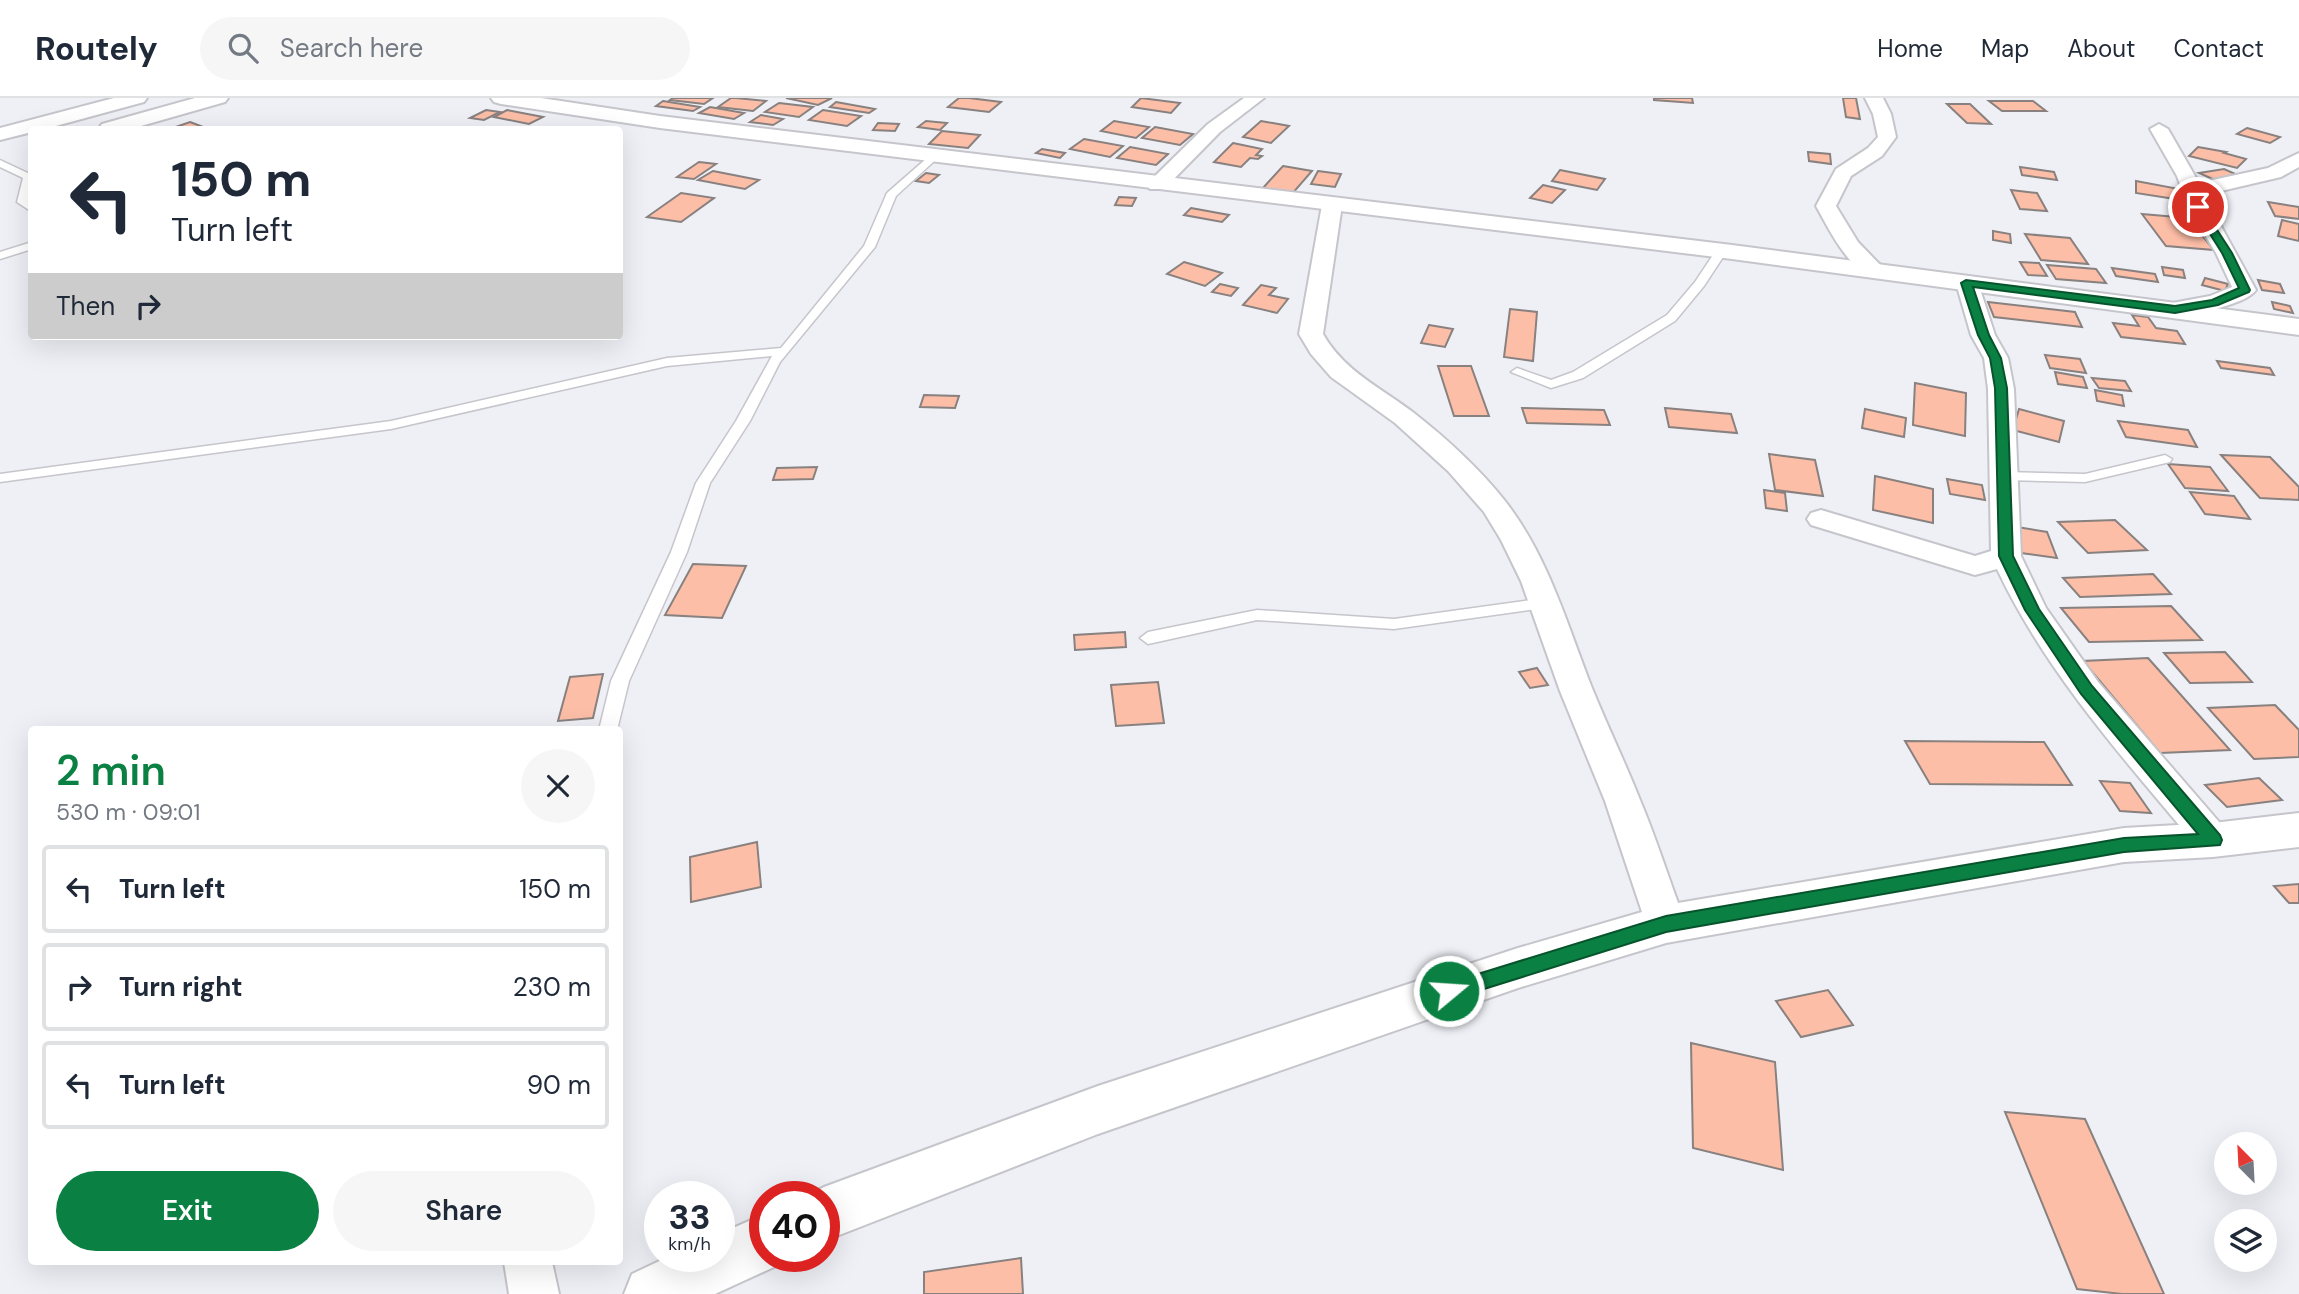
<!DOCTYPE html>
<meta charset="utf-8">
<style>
:root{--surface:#fff;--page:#f6f6f7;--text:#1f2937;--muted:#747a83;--line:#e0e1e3;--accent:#0b8043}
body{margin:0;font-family:"DM Sans",sans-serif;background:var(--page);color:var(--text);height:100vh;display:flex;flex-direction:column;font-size:26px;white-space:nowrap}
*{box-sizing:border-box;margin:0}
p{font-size:23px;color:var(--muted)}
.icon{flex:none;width:38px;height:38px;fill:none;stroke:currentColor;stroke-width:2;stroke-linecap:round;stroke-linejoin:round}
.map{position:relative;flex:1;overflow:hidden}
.side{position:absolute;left:28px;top:628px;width:595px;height:539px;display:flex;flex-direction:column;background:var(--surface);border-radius:7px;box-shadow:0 7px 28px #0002}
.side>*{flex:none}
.banner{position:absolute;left:28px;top:28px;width:595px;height:214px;border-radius:7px;box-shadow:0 7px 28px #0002;background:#fff;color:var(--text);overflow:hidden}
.needle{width:46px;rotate:336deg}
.tools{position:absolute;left:2214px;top:1034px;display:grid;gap:14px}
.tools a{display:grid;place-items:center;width:63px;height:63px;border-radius:50%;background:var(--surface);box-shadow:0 7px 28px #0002;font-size:35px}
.speed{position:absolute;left:644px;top:1083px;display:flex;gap:14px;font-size:35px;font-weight:700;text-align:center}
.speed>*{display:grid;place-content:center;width:91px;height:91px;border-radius:50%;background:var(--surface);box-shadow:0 7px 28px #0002;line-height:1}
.speed small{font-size:18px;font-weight:400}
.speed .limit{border:10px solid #d22;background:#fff;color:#111}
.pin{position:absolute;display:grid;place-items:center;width:60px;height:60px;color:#fff;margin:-30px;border:4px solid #fff;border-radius:50%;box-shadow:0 2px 7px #0007}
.me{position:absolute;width:77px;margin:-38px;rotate:72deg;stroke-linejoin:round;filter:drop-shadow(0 0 5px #0008)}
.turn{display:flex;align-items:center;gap:24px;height:147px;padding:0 28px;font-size:32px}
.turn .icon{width:91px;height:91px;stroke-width:2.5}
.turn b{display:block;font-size:49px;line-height:60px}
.then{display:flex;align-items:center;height:66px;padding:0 28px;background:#0003;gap:14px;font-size:26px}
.round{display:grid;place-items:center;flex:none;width:74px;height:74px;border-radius:37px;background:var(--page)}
.overview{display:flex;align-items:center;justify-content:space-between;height:119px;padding:0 28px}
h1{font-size:42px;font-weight:600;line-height:52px;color:var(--accent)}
.button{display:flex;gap:14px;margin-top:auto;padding:14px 28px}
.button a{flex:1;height:80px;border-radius:42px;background:var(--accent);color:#fff;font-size:28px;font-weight:600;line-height:80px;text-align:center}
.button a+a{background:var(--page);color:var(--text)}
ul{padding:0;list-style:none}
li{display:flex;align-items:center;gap:21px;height:88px;margin:0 14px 10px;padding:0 14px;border:4px solid var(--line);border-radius:7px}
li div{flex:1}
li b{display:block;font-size:26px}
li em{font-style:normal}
header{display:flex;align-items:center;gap:42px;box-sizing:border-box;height:98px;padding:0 35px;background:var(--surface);border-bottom:2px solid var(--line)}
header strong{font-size:33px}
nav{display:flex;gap:38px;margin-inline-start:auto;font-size:24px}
.search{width:490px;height:63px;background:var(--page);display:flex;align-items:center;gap:18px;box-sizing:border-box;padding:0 24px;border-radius:38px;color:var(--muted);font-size:26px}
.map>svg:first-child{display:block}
.building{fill:#fdbea7;stroke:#88817f;stroke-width:2}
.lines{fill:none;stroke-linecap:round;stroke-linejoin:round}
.service-casing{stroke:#c5c5cb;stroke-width:3}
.minor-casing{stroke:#c5c5cb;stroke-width:4}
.tertiary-casing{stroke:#c5c5cb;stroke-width:4}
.secondary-casing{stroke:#c5c5cb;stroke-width:4}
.trunk-casing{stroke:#c5c5cb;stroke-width:4}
.service{fill:#fff;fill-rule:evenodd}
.minor{fill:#fff;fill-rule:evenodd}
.tertiary{fill:#fff;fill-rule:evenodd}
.secondary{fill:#fff;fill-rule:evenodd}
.trunk{fill:#fff;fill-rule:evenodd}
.route{fill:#0b8043;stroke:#07532c;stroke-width:2}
</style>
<header>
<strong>Routely</strong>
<div class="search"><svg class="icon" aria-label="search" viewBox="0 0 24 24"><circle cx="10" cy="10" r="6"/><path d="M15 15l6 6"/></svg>Search here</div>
<nav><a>Home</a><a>Map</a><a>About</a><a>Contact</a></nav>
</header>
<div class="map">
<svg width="2299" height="1196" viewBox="0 0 2299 1196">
<rect width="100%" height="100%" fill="#eff0f6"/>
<g class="building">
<path d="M673,0h40l-9,6 -34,-4z"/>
<path d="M731,0h5l30,3 -13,10 -35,-4z"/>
<path d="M786,0h46l-14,7z"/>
<path d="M959,0h10l32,4 -12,10 -41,-5z"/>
<path d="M1141,0l39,5 -9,10 -39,-6z"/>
<path d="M1654,0h38l1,5 -39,-3z"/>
<path d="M1843,0h13l4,21 -14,-2z"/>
<path d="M663,3l37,6 -7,4 -37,-5z"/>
<path d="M1989,3h44l13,10h-44z"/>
<path d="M836,4l39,7 -6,4 -39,-6z"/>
<path d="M779,5l34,4 -14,10 -34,-5z"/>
<path d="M1947,6h23l21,20 -24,-1z"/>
<path d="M710,9l34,6 -10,6 -35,-6z"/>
<path d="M486,12l14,2 -16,8 -14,-2z"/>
<path d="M507,12l36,7 -14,7 -35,-7z"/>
<path d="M823,12l38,6 -14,10 -38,-6z"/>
<path d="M761,17l22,4 -10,6 -23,-3z"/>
<path d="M926,23l21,2 -7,7 -22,-3z"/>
<path d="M1114,23l35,6 -13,11 -35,-7z"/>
<path d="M1261,23l28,5 -18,17 -28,-6z"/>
<path d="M190,24l21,8h-44z"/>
<path d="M878,25l21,1 -4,7 -22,-1z"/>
<path d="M1155,29l38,7 -13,11 -38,-7z"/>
<path d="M2247,30l33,9 -10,6 -33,-9z"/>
<path d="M942,33l38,4 -12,13 -39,-4z"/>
<path d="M1084,41l39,7 -13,11 -40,-8z"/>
<path d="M1233,45l29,6 -6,6 6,1 -4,3 -8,-1 -9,9 -27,-5z"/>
<path d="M1130,49l38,7 -12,11 -39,-7z"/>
<path d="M2198,49l28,5 -2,1 22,6 -9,9 -48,-12z"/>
<path d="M1042,51l23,4 -5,5 -24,-5z"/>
<path d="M1808,54l22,2 1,10 -22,-3z"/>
<path d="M699,64l17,2 -22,15 -17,-2z"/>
<path d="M1283,68l29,5 -20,23 -29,-6z"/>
<path d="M2020,69l34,5 3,8 -35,-5z"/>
<path d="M2224,71l18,8 -25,4 -18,-8z"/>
<path d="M1560,72l45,9 -8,11 -45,-9z"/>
<path d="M713,73l46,9 -14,9 -47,-9z"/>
<path d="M1318,73l23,3 -6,13 -24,-3z"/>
<path d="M926,75l13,2 -10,8 -13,-2z"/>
<path d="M2136,83l43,8 2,11 -45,-7z"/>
<path d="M1543,87l22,5 -13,13 -22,-5z"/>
<path d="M2011,92l26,3 10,18 -27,-2z"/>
<path d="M681,95l33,5 -33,24 -34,-5z"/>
<path d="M1119,99l17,1 -4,8 -17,-1z"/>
<path d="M2268,104l31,5v12l-24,-3z"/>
<path d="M1191,110l38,7 -7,7 -38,-7z"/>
<path d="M2142,116l46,4 26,32 -48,-4z"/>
<path d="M2282,122l17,4v17l-21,-5z"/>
<path d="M1993,133l17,3 1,9 -18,-3z"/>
<path d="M2025,136l45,4 18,26 -47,-4z"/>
<path d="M1184,164l38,11 -17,13 -38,-12z"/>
<path d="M2020,164l19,1 8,13 -19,-1z"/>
<path d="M2047,167l49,4 10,14 -50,-4z"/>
<path d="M2162,169l21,3 2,8 -21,-3z"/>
<path d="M2112,170l43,6 3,8 -42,-6z"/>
<path d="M2205,180l23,6 -3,7 -23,-6z"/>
<path d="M2258,182l22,4 4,9 -22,-3z"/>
<path d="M1220,186l18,4 -7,8 -19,-4z"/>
<path d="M1261,187l15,3 -7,7 19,4 -11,14 -34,-8z"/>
<path d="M1988,204l87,10 7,15 -88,-10z"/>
<path d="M2272,204l18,4 3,7 -19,-4z"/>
<path d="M1510,211l27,3 -4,49 -29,-4z"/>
<path d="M2132,217l16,2 8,11 21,3 8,13 -64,-7 -8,-14 26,3z"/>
<path d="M1429,227l24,4 -8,18 -24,-4z"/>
<path d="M2045,257l35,4 6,14 -36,-5z"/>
<path d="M2217,263l53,7 4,7 -53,-7z"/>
<path d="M1438,268h33l18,50h-35z"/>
<path d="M2055,274l28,5 4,11 -29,-4z"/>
<path d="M2092,280l33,3 6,10 -32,-3z"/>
<path d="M1915,285l51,10 -1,43 -52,-11z"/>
<path d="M2095,292l27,5 2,11 -27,-5z"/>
<path d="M924,297l35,1 -4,12 -35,-1z"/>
<path d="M1522,310l82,2 6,15 -83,-2z"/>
<path d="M1665,310l66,6 6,19 -68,-6z"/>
<path d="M1865,311l41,9 -2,19 -42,-9z"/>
<path d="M2019,311l45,12 -5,21 -46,-12z"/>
<path d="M2118,323l70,9 9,17 -71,-10z"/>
<path d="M1769,356l46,6 8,36 -48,-6z"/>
<path d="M2221,357l49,2 29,30v13l-39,-2z"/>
<path d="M2168,366l42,3 18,24 -43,-3z"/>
<path d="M817,369l-4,12 -40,1 4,-12z"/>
<path d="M1875,378l58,13v34l-60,-13z"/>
<path d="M1947,381l35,6 3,15 -35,-6z"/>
<path d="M1764,392l21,3 2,18 -21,-3z"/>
<path d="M2190,394l44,4 16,23 -45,-5z"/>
<path d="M2115,422l32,30 -59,3 -30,-31z"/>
<path d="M2011,428l36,6 10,26 -36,-5z"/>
<path d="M693,466l53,2 -24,52 -57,-3z"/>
<path d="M2153,476l18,20 -91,3 -17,-19z"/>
<path d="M2171,508l31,34 -113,2 -28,-34z"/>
<path d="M1125,534l1,15 -51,3 -1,-15z"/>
<path d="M2225,554l27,30 -62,1 -26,-30z"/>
<path d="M2148,560l82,92 -70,3 -77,-92z"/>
<path d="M1537,570l11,17 -18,3 -11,-16z"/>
<path d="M603,576l-10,44 -35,3 12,-44z"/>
<path d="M1158,584l6,41 -48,3 -5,-41z"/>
<path d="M2275,607l24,25v27l-45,2 -46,-51z"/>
<path d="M1905,643l139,1 28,43 -142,-1z"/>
<path d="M2259,680l23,22 -55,7 -22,-22z"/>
<path d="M2100,683l30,2 21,30 -31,-2z"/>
<path d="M757,744l4,45 -70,15 -1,-45z"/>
<path d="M2299,786v19h-10l-15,-17z"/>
<path d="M1828,892l25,35 -52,12 -25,-36z"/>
<path d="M1691,945l84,19 8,108 -90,-22z"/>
<path d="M2005,1014l80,7 79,175h-42l-45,-5z"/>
<path d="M1021,1160l2,36h-99v-22z"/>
</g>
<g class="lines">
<defs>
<g id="service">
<path d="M934,54l8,2 -46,42 -21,51 -95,115 -30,59 -40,62 -23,69 -58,129 -12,49h-18l12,-49 60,-129 25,-69 40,-62 36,-65 -105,10 -276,63 -391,53v-8l391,-53 276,-63 114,-10 83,-102 23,-53z"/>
<path d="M0,62l32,15 -4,26 4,3v8l-15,-10 6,-24 -23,-11z"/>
<path d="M32,144v7l-32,10v-7z"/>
<path d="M1717,151l10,2 -23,35 -29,35 -92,57 -32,10 -40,-16 6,-4 34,12 22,-8 94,-57 28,-33z"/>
<path d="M2165,357l7,4 -2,3 -85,20 -81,-2 -7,-4 7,-4 81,2z"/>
<path d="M1545,500l8,5 -2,4 -157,22 -137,-9 -109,24 -8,-6 8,-6 109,-22 137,9z"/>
</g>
<g id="minor">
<path d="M1244,0h20l-44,34 -56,57h-14l-3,-4 3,-4 58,-57z"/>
<path d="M1865,0h18l8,16 5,23 -14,19 -31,20 -15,30 22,36 28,29 -3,5c-29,7 -55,-49 -67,-70l20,-37 32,-21 10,-11 -5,-23z"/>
<path d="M2159,26l9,5 31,54 69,-15 31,-15v14l-18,10 -77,18 52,95c-10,15 -71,28 -89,24l-3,-5 3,-5 43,-8 22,-9 -16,-34 -28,-46 -11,-31 -27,-47z"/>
<path d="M1332,101l7,2 3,4 -19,129c21,37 58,54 91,79 33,26 65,55 91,88 43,55 62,123 87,187 15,37 33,74 48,112 17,40 30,83 46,124l-6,12 -14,4 -14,-4 -6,-12 -41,-123 -45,-110 -39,-110 -20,-41 -17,-28 -36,-41 -53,-48 -64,-46 -20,-23 -12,-20 23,-129 3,-4z"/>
<path d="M1967,178l8,2 3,5 17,52 13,23 6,31 7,167 25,52 52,74 128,148 6,10 -6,10 -13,5 -13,-5c-74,-89 -153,-175 -203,-281l-22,6 -164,-50 -4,-6 4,-6 10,-3 154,46 16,-5 -3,-162 -4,-31 -13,-23 -15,-52 3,-5z"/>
<path d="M504,1164h48l7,32h-50z"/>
</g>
<g id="tertiary">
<path d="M2299,715v34l-86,10 -89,5 -458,81 -148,45 -420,146 -274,107v-44h-20l20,-10 274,-101 420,-138 148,-43 458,-77 89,-5z"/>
<path d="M765,1116v42h22l-2,6 -70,32h-91l8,-20 38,-18h49v-22z"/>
</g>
<path id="secondary" d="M491,0h50l119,18 1072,129 567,74v16l-567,-76 -1072,-131 -159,-24 -7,-2z"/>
<g id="trunk">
<path d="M114,0h33l-3,4 -103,28h-9v2l-32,8v-12z"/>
<path d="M195,0h33l-3,4 -98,28 -28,-2 3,-4z"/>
</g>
</defs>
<use href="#service" class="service-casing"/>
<use href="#minor" class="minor-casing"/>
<use href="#tertiary" class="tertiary-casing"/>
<use href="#secondary" class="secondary-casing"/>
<use href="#trunk" class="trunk-casing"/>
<use href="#service" class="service"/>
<use href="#minor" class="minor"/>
<use href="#tertiary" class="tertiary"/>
<use href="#secondary" class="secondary"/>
<use href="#trunk" class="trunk"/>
</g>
<path class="route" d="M2198,106l3,1 31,48 18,37 -1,2 -31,13 -43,8 -202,-26 16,48 12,23 6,30 6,168 26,53 53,77 128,149 2,5 -2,5 -96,7 -458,80 -217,68 -7,-3 -3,-6 3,-6 224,-69 458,-78 74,-4 -117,-140 -56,-84 -26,-54 -4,-168 -5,-30 -12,-23 -17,-52 5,-3 209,26 37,-6 27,-12 -17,-35 -29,-46z"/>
</svg>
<div class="tools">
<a><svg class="needle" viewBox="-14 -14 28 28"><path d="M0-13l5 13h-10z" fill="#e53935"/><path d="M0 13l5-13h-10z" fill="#747a83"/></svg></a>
<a><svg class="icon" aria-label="layers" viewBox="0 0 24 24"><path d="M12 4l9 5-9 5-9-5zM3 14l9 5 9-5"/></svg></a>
</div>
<div class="speed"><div>33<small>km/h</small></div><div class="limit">40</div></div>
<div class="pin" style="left:2198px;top:109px;background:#d93025"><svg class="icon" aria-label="arrive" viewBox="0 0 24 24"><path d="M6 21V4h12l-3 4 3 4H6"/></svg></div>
<svg class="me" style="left:1449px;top:893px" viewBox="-20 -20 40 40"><circle r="17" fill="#0b8043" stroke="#fff" stroke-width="3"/><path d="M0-11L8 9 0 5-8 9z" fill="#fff"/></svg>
<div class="banner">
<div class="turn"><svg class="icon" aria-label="left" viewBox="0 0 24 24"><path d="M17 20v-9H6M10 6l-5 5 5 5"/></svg><div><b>150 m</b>Turn left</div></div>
<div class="then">Then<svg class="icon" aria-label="right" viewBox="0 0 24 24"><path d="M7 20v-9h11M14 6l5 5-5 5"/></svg></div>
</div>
<section class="side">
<div class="overview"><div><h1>2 min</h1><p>530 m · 09:01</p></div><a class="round"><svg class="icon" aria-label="close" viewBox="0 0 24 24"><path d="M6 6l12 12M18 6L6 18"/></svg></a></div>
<ul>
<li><svg class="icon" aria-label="left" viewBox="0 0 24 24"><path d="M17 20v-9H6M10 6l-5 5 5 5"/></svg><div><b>Turn left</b></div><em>150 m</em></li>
<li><svg class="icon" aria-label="right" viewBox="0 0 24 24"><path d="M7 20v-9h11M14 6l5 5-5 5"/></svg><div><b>Turn right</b></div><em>230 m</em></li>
<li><svg class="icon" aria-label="left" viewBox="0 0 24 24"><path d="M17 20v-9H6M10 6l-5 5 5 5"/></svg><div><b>Turn left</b></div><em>90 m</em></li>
</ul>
<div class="button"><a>Exit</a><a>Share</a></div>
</section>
</div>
